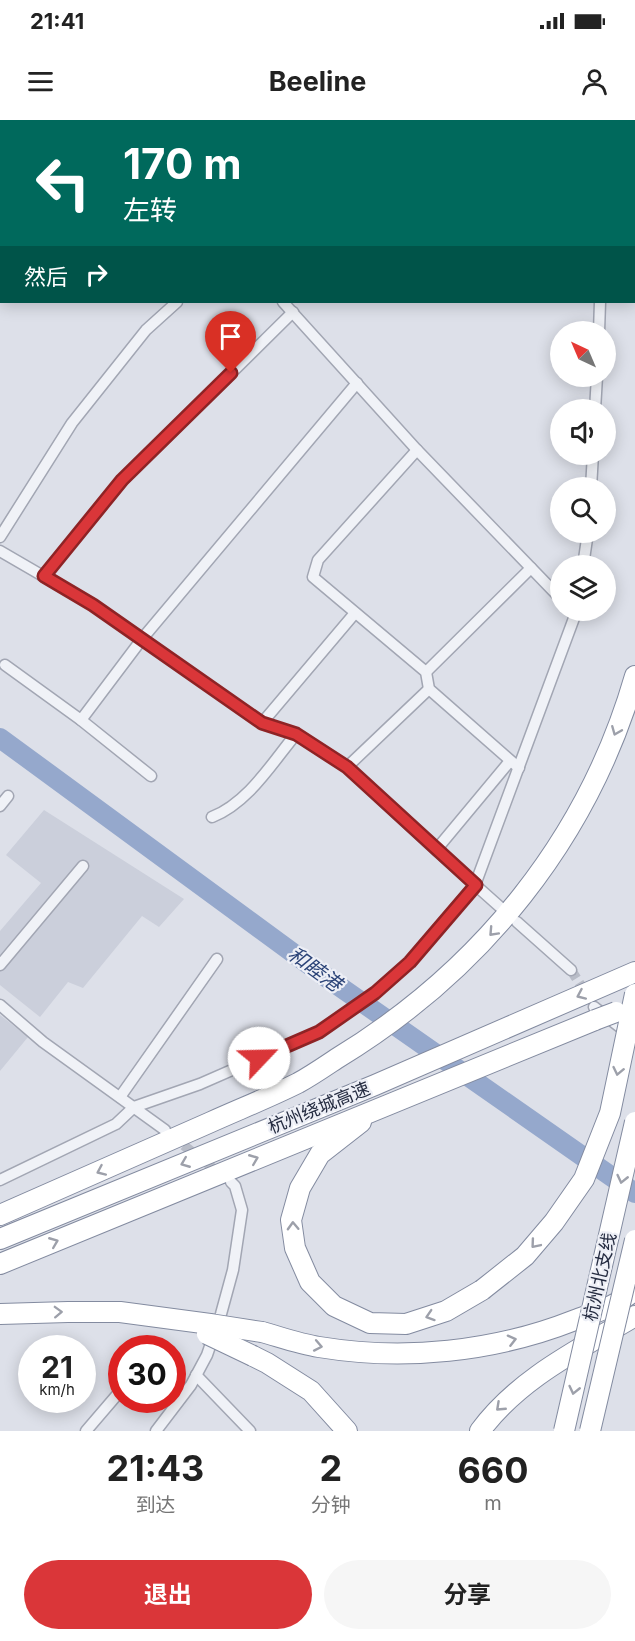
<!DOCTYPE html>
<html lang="zh">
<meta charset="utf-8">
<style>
:root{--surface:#fff;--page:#f6f6f6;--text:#222;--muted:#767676;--accent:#da3639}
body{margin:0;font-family:Inter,"Noto Sans SC",sans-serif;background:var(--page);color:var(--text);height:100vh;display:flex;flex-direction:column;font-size:22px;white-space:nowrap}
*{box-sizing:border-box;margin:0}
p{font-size:20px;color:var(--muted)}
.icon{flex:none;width:33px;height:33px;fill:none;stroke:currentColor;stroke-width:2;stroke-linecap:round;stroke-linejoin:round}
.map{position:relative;height:1311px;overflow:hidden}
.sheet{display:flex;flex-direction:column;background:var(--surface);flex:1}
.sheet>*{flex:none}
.guide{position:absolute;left:0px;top:0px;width:636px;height:183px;box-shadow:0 3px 15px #0003;background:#00695c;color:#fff;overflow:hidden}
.needle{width:39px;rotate:316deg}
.controls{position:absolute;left:550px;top:201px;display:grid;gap:12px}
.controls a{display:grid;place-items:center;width:66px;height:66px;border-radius:50%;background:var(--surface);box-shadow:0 3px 15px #0003;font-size:30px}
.speed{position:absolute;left:18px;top:1215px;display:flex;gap:12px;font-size:30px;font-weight:700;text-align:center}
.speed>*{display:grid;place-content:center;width:78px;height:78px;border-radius:50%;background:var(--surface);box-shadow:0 3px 15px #0003;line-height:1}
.speed small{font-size:15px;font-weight:400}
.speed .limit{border:9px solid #d22;background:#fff;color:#111}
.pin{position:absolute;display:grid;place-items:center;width:51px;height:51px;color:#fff;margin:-62px -26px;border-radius:50% 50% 50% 0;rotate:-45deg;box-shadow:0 0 6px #0007}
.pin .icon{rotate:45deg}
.me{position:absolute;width:66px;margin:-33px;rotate:66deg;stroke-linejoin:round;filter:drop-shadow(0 0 4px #0008)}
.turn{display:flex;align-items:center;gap:21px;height:126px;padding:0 24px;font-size:27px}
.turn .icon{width:78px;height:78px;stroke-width:2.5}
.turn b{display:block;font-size:42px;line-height:51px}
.then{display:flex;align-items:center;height:57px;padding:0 24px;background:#0003;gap:12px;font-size:22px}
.eta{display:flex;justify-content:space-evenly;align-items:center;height:102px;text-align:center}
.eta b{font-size:36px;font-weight:700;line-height:42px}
.cta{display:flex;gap:12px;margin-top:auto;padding:12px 24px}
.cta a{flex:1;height:69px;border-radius:36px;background:var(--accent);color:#fff;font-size:24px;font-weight:700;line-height:69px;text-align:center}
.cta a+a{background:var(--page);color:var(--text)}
.status{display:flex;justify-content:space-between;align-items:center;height:42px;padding:0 30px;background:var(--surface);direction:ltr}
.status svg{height:16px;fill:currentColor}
header{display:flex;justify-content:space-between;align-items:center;height:78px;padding:0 24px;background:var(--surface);font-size:27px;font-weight:700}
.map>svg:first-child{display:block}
.built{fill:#cbcfdb}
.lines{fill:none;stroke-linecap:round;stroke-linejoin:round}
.river{stroke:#95a8cc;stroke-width:20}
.street-tunnel{stroke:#b8bcc7;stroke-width:10;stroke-dasharray:10 5;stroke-linecap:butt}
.street-casing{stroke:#a2a6b3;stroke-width:13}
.highway-casing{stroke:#838ba0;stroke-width:22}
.street{stroke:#f0f2f7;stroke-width:10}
.highway{stroke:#fff;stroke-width:20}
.highway-bridge-casing{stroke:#838ba0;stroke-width:22;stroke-linecap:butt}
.highway-bridge{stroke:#fff;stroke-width:20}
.oneway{stroke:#9da0aa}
.route-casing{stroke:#8e2325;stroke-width:15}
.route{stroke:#da3639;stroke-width:10}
.labels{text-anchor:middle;stroke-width:4.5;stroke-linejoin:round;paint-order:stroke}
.street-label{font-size:18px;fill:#252c41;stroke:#edeff6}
.water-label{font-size:20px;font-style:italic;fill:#2c4478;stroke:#edeff6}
</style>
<div class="status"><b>21:41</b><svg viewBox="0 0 49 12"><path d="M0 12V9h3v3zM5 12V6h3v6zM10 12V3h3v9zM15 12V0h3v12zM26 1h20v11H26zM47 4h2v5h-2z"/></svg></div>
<header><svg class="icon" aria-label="menu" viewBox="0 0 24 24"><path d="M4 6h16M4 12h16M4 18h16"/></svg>Beeline<svg class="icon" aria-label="person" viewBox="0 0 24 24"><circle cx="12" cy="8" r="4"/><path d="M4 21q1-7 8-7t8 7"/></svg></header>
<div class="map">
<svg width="635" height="1311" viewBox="0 0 635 1311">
<rect width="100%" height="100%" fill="#dde0e9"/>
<g class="built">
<path d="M44,690l140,89 -25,28 -17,-11 -59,72 -15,-6 -28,35 -40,-32v-54l41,-48 -35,-28z"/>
<path d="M0,895l28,22 -28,34z"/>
</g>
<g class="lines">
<path class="river" d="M0,618l323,237 312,218"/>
<g class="street-tunnel">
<path d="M571,850l16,25"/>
<path d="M172,1016l49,39"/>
</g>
<defs>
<g id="street">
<path d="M98,0l2,2"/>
<path d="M604,2v-2"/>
<path d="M283,182l134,148 144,149"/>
<path d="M599,212l1,-30"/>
<path d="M595,290l2,-34"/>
<path d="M417,330l-99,110 -5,17 113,95 3,17 90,79"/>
<path d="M591,368l2,-34"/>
<path d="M0,417l72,-114 74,-93 31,-28"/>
<path d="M0,431l93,54 169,118 34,11 51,33 89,83 64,57"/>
<path d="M583,446l5,-34"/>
<path d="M44,456l78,-95 171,-169"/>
<path d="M5,545l76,55 61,-81 215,-256"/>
<path d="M426,552l105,-104"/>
<path d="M81,600l70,56"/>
<path d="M262,603l93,-110"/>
<path d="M347,647l82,-78"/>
<path d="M0,686l8,-10"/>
<path d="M212,697c36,-14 60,-54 84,-83"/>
<path d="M436,730l74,-89"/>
<path d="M517,802l54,48"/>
<path d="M0,845l83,-99"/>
<path d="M0,885l43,37 122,88"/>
<path d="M594,887l35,27"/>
<path d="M120,977l97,-138"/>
<path d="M0,1060l116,-56 18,-17 66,-23 119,-52 56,-39 35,-31 65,-77 102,-275"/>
<path d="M196,1255l54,56"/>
<path d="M86,1311l36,-42"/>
<path d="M156,1311l35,-46 16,-30 14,-41 12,-44 9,-60 -7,-24 -4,-4"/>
</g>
<g id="highway">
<path d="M361,1002l-41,32 -20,34 -9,32 4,28 15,34 24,24 36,17 36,1 40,-13 36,-21"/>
<path d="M0,1095c70,-31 141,-62 211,-93 29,-13 59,-25 87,-39 13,-7 26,-16 38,-24 145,-88 252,-220 299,-383"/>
<path d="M0,1119l375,-154 260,-113"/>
<path d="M0,1144l595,-244"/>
<path d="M0,1194l68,-2h52l90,12"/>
<path d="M262,1212c18,5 38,12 57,15 85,14 175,5 256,-27 21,-8 44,-14 60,-31"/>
<path d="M253,1236l14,7 44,28 36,40"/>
<path d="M480,1311c39,-53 100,-82 155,-115"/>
</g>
</defs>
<use href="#street" class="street-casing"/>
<use href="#highway" class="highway-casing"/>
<use href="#street" class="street"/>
<use href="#highway" class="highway"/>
<defs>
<g id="highway-bridge">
<path d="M595,900l21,-8"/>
<path d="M482,1170l43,-34 29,-34 30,-43 26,-66 25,-119"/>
<path d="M210,1204l52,8"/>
<path d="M207,1214l46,22"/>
<path d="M564,1311l71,-309"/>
<path d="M590,1311l45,-191"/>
</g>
</defs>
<use href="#highway-bridge" class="highway-bridge-casing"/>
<use href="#highway-bridge" class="highway-bridge"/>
</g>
<defs><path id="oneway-chevron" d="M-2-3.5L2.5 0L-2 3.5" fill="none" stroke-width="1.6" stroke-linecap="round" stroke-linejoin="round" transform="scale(1.5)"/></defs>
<g class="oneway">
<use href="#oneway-chevron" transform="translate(616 611) rotate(112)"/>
<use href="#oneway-chevron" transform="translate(493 812) rotate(133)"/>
<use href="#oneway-chevron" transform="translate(581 875) rotate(156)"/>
<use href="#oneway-chevron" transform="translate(618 951) rotate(102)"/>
<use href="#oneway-chevron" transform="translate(254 1039) rotate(-22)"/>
<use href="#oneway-chevron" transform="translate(185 1043) rotate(158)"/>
<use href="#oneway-chevron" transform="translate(101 1051) rotate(156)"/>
<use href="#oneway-chevron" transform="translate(622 1059) rotate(103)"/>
<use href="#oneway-chevron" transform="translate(293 1106) rotate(-92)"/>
<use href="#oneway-chevron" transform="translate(54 1122) rotate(-22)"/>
<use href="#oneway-chevron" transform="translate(535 1124) rotate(130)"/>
<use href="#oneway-chevron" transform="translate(58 1192) rotate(-2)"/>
<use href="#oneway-chevron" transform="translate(430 1196) rotate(162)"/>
<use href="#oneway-chevron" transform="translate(512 1220) rotate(-14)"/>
<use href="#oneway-chevron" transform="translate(318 1226) rotate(11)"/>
<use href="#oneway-chevron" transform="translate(574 1270) rotate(103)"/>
<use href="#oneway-chevron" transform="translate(500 1287) rotate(137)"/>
</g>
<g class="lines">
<defs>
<path id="route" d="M231,253l-109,107 -78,96 49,29 169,118 34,11 51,33 129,118 -66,77 -35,31 -56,39 -60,26"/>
</defs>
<use href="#route" class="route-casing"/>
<use href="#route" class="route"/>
</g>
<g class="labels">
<g class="street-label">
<text transform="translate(319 988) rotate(-22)" y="6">杭州绕城高速</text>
<text transform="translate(600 1157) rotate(-77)" y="6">杭州北支线</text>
</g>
<g class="water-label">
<text transform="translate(315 849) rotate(36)" y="7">和睦港</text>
</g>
</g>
</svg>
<div class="controls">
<a><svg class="needle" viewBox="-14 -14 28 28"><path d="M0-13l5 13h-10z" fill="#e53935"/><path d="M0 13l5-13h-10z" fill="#767676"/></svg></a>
<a><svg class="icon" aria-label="sound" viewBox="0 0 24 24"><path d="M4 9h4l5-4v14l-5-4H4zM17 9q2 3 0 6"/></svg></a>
<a><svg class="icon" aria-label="search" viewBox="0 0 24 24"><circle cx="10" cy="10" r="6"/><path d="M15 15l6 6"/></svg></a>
<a><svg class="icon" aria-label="layers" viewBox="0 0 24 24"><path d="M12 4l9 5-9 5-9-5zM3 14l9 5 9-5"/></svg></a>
</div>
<div class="speed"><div>21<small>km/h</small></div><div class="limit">30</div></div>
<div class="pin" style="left:231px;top:253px;background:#d93025"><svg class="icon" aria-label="arrive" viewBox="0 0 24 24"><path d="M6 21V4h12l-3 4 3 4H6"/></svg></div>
<svg class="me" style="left:259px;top:938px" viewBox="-20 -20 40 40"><circle r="19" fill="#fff"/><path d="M0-13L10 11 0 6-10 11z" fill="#da3639"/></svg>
<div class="guide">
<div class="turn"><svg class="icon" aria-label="left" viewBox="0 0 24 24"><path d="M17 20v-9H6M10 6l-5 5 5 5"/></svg><div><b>170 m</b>左转</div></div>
<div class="then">然后<svg class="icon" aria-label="right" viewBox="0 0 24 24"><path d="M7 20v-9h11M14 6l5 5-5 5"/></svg></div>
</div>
</div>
<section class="sheet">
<div class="eta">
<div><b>21:43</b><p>到达</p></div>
<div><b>2</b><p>分钟</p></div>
<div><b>660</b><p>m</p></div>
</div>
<div class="cta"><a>退出</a><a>分享</a></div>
</section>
